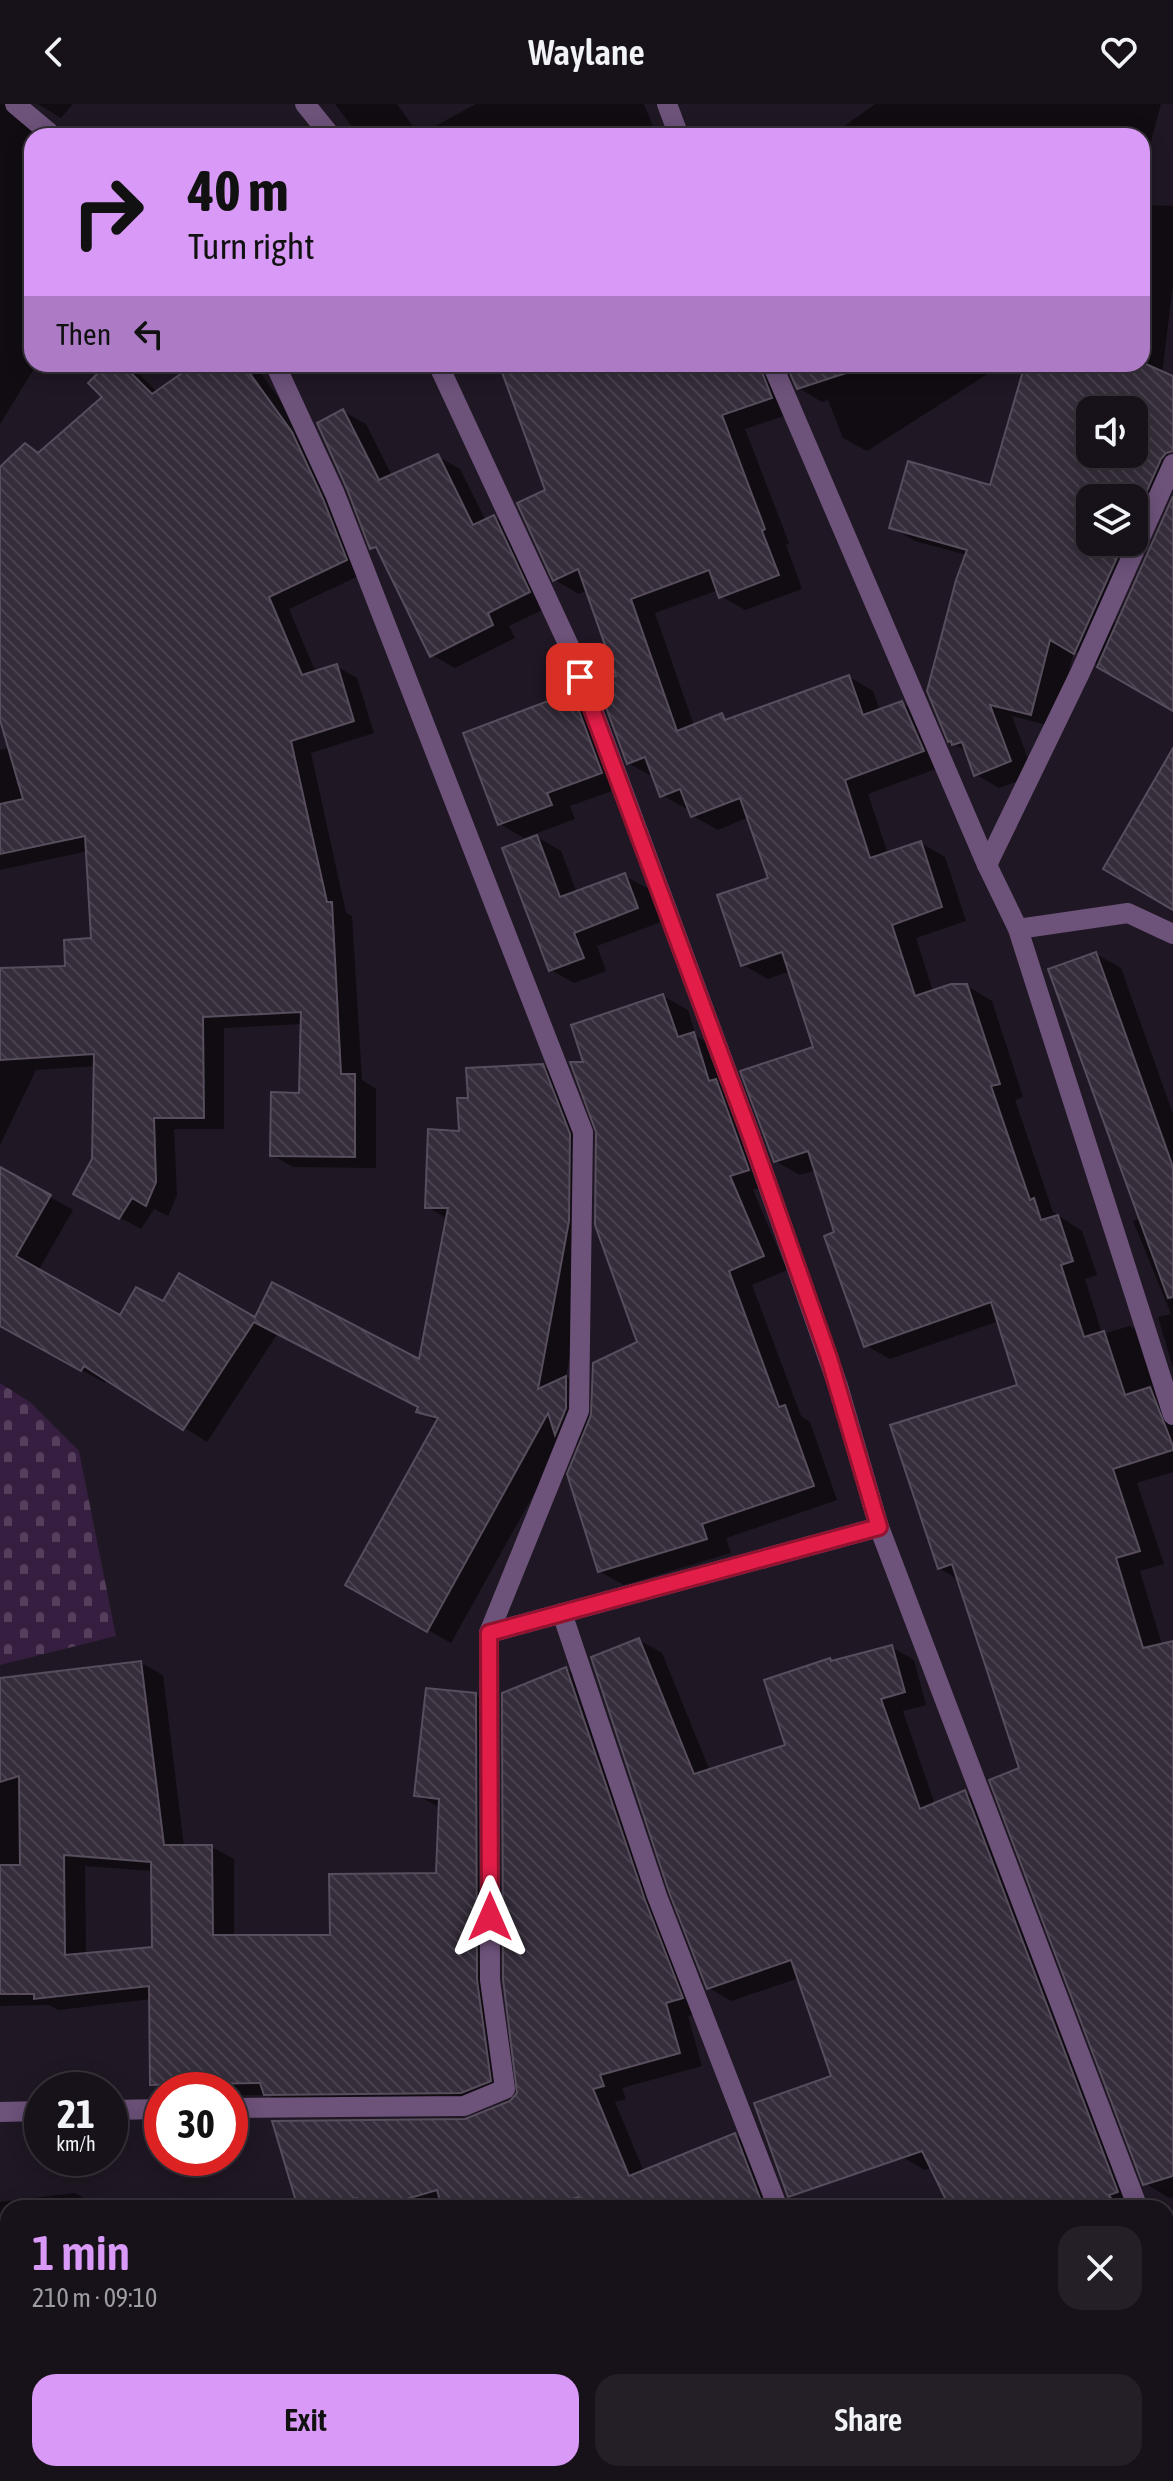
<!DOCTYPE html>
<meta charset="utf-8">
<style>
:root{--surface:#17111a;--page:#241f27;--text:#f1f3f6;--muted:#9e9da2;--line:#363139;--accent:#d99af7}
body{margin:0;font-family:"Asap Condensed",sans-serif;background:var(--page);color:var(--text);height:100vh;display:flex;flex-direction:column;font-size:30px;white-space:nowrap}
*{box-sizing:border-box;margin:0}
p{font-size:26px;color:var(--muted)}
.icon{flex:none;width:44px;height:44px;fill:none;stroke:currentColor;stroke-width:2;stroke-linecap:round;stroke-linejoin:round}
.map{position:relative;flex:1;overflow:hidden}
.sheet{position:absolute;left:0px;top:2096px;width:1174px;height:282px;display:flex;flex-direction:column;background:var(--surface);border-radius:24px 24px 0 0;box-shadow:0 4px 20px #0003,0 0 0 2px var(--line)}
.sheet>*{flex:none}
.guide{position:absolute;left:24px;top:24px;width:1126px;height:244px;border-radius:24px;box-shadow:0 4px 20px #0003,0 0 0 2px var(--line);background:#d99af7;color:#111;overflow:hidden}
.buttons{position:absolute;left:1076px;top:292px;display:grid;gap:16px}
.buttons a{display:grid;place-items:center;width:72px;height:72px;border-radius:16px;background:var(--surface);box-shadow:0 4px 20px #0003,0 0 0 2px var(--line);font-size:40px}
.speed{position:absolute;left:24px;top:1968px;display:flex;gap:16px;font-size:40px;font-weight:700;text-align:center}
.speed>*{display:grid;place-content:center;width:104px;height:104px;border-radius:50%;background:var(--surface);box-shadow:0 4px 20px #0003,0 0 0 2px var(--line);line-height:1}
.speed small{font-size:20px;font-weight:400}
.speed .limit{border:12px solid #d22;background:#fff;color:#111}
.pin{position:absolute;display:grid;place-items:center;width:68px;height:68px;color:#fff;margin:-34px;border-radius:16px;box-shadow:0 4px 12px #0006}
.me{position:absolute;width:88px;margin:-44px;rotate:0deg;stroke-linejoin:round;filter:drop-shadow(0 0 6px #0008)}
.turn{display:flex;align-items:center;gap:28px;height:168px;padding:0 32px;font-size:36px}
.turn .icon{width:104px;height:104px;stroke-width:2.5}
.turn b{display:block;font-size:56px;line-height:68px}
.then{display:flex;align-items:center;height:76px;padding:0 32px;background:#0003;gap:16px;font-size:30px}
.round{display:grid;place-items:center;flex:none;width:84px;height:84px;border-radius:24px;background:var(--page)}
.head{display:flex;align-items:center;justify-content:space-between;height:136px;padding:0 32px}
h1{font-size:48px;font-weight:600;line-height:60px;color:var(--accent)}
.cta{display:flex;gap:16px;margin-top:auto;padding:16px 32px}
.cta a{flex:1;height:92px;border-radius:24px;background:var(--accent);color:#111;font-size:32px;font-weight:600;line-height:92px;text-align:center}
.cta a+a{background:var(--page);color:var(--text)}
header{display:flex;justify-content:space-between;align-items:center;height:104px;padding:0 32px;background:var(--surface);font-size:36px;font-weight:600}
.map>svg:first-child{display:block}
.cemetery{fill:url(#cemetery-stones)}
.shadow{fill:#0007;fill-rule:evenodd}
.building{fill:url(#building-back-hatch);stroke:#574d5c;stroke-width:2;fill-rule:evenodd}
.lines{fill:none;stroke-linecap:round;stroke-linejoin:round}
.minor{stroke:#6d527a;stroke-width:20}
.route-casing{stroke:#92132f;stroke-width:20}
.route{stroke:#e11d48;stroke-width:14}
</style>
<header><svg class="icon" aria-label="back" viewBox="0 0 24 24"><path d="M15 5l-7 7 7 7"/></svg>Waylane<svg class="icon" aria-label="heart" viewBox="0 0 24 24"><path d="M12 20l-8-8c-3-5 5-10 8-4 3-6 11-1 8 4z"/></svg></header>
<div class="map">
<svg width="1173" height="2377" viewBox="0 0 1173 2377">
<defs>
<pattern id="cemetery-stones" width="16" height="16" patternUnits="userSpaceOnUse" patternTransform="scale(2)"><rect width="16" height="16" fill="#351e40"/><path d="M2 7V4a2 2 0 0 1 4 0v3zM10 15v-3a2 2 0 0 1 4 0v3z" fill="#533f5c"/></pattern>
<pattern id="building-back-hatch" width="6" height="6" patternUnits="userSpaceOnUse" patternTransform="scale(2)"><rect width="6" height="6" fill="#352d3a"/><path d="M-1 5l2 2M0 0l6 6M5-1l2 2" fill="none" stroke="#49424e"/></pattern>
</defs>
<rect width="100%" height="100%" fill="#1f1723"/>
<path class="cemetery" d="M0,1279l30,19 49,49 37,185 -116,29z"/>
<g class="shadow">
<path d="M0,0h31l-6,4 13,28h-6v228h5l-37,60z"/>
<path d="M38,0h35l-12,14z"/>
<path d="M335,0h62l22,31 57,-31h168l13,32h-298z"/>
<path d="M875,0h286l-19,70v-38h-311z"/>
<path d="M1142,101l31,1v79l-11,88 11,5v62l-39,91v-33h-44v44h39l-30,71 19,11 55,-100v185l-99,-58 -19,76 -43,-11 22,59 -35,13 -24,-14 -8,-22 -17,-11 17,-186 -52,-14 -23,-14 99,-39 37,-124h114zM1090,306h44v44h-44z"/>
<path d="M110,260h13l13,7 22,22 40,-29h52l7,4 56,78 54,126 -78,37 27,64 20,-7 21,12 17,55 -63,20 35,160 6,3 10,164 14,9v79l-83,-1 -21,-12 29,-60 1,-71 -78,4v101h-50l3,66 -9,21 -14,-7 -13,20 -65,-36 18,-34 2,-93 -60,4 -36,75v-175l67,-2 26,-28 -5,-89 -88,19v-120l10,-2 -10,-35v-243l25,-25 15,9 65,-57z"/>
<path d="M499,260h282l8,5 -6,7 13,36 -51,17 44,114 -3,2 16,44 -57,21 -24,-14 -3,-6 -63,23 39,113 28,-11 8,6 119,-44 24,14 7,20 22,-8 25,14 20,48 -79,29 20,60 33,-11 24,14 21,64 -50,17 17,54 34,-6 25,15 31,96 -8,3 38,112 29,19 15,44 -12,4 17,55 28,-8 24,14 19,58v74l-36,11 27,81 -24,7 22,74 11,-2v554l-4,1 -24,-15 -124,-413 -62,-190 -20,-12 81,-182 -21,-65 -109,38 -25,-14 -29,-111 -20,-64 -16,5 -25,-14 41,-113 -26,-77 -22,8 -25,-14 28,-86 -22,-62 -31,13 -25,-14 -3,-8 -3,1 -25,-14 -9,-18 -25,-14 -9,-86 -31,-87 -9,4 -24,-14 -7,-89z"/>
<path d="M788,260h215l-136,87 -24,-13 -15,-38 -6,2 -23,-14z"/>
<path d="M343,307l23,13 26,52 45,-20 23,13 26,52 8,-4 22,13 35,76 -42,20 6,12 -60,30 -23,-13 -51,-102 -9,-5z"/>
<path d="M572,590l24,14 29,78 -55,20 5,13 -51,19 -24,-14z"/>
<path d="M537,733l24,14 16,42 48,-17 24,13 12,33 -64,24 9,25 -32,12 -23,-13z"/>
<path d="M1096,850l25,14 52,146v254l-15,-51 13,-3 -38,-93 8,-3z"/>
<path d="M663,892l25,14 8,26 22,13 54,135 -19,6 34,80 -35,15 49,131 9,6 27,78 -111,38 5,15 -107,32 -25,-14 -19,-124 -15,-9 -114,205 -104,-58 91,-163 -20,-11 2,-4 -142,-74 -71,109 -100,-64 -2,5 -105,-59v-155l73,41 -35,61 83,46 42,-13 93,16 164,42 28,-143 -21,-12 34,-74 9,-33 72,-34 24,13 25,156 -25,142 23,14v35l50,-83 -53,-279z"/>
<path d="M639,1536l23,13 48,118 77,-25 43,-85 3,1 58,-15 23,13 12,45 -23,6 32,94 30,-12 23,13 142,402h-177l-20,-41 -8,3 -23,-13 -69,-80 -34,-99 -68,23 -22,-13z"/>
<path d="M141,1559l22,12 21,172h28l22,12v78h98l106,-62 3,-67 -25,-13 60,-100 21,13 1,286 14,99 -28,11 -197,2 -19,-11h-38v-5h-67l-11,-7 -1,-84 -93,11 -9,-5 -49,1v-286zM85,1762l68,5 1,78 -68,6z"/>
<path d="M566,1565l23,14 115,328 -16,5 14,50 -80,22 4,11 -11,3 29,70 91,-37 23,13 17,45 -37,15h-438l165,-87 46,-18 8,-9z"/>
<path d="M75,2089l21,12 1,3h-89v250l-8,3v-259z"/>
<path d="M1166,2164l7,11v202h-331l12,-7h312z"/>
<path d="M183,2370h72l4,7h-90z"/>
<path d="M275,2370h23l-13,6z"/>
<path d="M646,2370h127l-15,7h-109z"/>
</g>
<g class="building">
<path d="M107,260h15l30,30 43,-30h48l49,68 31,67 24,61 -78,37 33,78 35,-11 17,57 -63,20 36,161h5l9,172h14v83l-85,-1 1,-64 28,1 2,-81 -98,5 1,101h-50l2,64 -10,24 -14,-8 -13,21 -46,-25 19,-35 2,-105 -94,6v-92l65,-2 -1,-26 27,-2 -6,-102 -85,18v-50l23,-5 -23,-79v-253l25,-24 13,10 64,-56 -14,-14z"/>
<path d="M499,260h260l13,34 -50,17 43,114 -3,2 17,44 -60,23 -10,-28 -78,29 46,132 45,-18 3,7 124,-45 14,40 39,-14 22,50 -79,29 25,78 51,-17 21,66 -50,18 23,71 36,-12h16l33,100 -9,2 39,114 4,-2 7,22 17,-5 15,46 -12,4 23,72 20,-6 21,64 25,-8 23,59v4l-60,19 27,82 -24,7 27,90 30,-7v535l-30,9 -154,-405 30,-12 -67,-204 -14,5 -48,-144 127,-40 -26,-83 -127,45 -40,-111 10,-4 -26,-81 -34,11 -34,-91 73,-24 -31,-95 -41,14 -24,-71 51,-17 -28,-80 -49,19 -11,-28 -20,8 -15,-40 -18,7 -30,-81 19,-7 -38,-107 -25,12 -36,-78 28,-13z"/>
<path d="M786,260h64l2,7 -55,18z"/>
<path d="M1025,260h121l27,12v75l-7,2 -5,6 -27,61v-22h-44v44h34l-50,112 -24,-14 -19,75 -41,-10 21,56 -37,15 -12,-34 -10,3 -1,-4 -3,1 -21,-51 29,-111 11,-30 -78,-22 19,-67 82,24zM1090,306h44v44h-44z"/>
<path d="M343,305l36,71 59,-26 35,71 21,-10 36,77 -42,21 5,12 -63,32 -54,-110 -6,2 -23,-60 -30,-66z"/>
<path d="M1173,392v215l-76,-44z"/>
<path d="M572,588l30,81 -55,20 5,12 -54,20 -35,-92z"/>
<path d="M1173,644v162l-70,-41z"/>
<path d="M537,731l23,62 65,-24 13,35 -64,25 10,25 -35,13 -47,-123z"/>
<path d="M1096,848l77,215v130l-5,1 -120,-329z"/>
<path d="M663,890l15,43 16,-5 15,49 7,-2 33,91 -19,6 34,80 -35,15 50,136 6,-2 29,81 -112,38 5,15 -109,33 -31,-98 24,-59 2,-52 44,-21 -42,-117 1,-93 -26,-70h13l-12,-37z"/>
<path d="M543,960l27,70 -1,87 -31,168 28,-13v32l-11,27 -7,-22 -121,219 -82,-47 93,-167 -22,-6 2,-5 -164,-85 -71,108 -99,-64 -3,5 -81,-45v-159l51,28 -35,61 104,59 16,-28 27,14 16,-28 76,44 17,-35 147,77 29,-151h-23l3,-79 31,2 -2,-33h11l-2,-30z"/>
<path d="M639,1534l55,136 91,-29 -21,-65 66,-22 1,3 61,-16 13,47 -24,7 39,110 45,-19 153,402 -9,3 8,13h-167l-28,-57 -134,46 -34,-94 77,-27 -40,-116 -84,29 -38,-97 -78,-235z"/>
<path d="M141,1557l23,184h48l1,90h117l-1,-61 107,-1 3,-74 -25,-3 12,-108 50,5 1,287 14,101 -30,12 -197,2 -4,-12 -110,2 -1,-99 -115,13v-5h-34v-129h20l-1,-89 -19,6v-104zM64,1751l87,7 1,85 -87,8z"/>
<path d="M566,1563l79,233 38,98 -17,5 14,50 -80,22 4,11 -11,3 36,87 106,-43 28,73 -208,2 24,-11 -42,11h-95l-5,-18 -61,18h-16l-3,-10 -33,10h-26l-26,-87 193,-2 45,-18 7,-8 -14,-114 -1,-286z"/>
<path d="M8,2114v64l-8,-39v-24z"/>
</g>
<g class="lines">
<g class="minor">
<path d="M15,0l38,32"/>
<path d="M305,0l26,32"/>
<path d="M667,0l12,32"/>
<path d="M275,260l60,130 248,638 -4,279 -90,222"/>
<path d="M438,260l132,284 180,486 88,252 41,141 259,681"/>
<path d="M772,260l215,501 31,64 155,486"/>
<path d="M987,761l93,-192 93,-209"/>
<path d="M1018,825l110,-16 45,21"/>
<path d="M562,1509l95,283 121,312"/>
<path d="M230,2004l234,-2 41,-17 -15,-109 -1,-347 390,-106"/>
<path d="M110,2006l52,-1"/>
<path d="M0,2008l42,-1"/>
<path d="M1166,2158l7,-4"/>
<path d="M757,2377l13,-7"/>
</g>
</g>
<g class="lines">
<defs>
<path id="route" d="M490,1813l-1,-284 390,-106 -50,-169 -79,-224 -170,-457"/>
</defs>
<use href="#route" class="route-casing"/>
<use href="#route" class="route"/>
</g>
</svg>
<div class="buttons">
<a><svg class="icon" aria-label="sound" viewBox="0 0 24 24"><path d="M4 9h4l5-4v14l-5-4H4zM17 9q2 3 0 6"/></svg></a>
<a><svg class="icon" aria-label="layers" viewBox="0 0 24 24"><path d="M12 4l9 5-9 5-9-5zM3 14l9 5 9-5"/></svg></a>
</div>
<div class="speed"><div>21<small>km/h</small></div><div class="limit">30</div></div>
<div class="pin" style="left:580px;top:573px;background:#d93025"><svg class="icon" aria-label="arrive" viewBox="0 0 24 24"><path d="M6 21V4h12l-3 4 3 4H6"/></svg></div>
<svg class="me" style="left:490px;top:1813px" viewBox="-20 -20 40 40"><path d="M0-17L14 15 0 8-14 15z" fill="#e11d48" stroke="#fff" stroke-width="4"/></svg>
<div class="guide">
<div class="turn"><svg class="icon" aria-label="right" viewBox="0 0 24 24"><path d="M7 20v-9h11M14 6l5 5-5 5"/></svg><div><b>40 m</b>Turn right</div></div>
<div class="then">Then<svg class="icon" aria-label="left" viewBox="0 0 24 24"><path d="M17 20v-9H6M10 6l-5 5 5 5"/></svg></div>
</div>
<section class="sheet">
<div class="head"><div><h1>1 min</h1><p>210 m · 09:10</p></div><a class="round"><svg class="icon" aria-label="close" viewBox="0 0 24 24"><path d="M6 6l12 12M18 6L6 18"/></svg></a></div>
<div class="cta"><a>Exit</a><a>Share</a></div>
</section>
</div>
